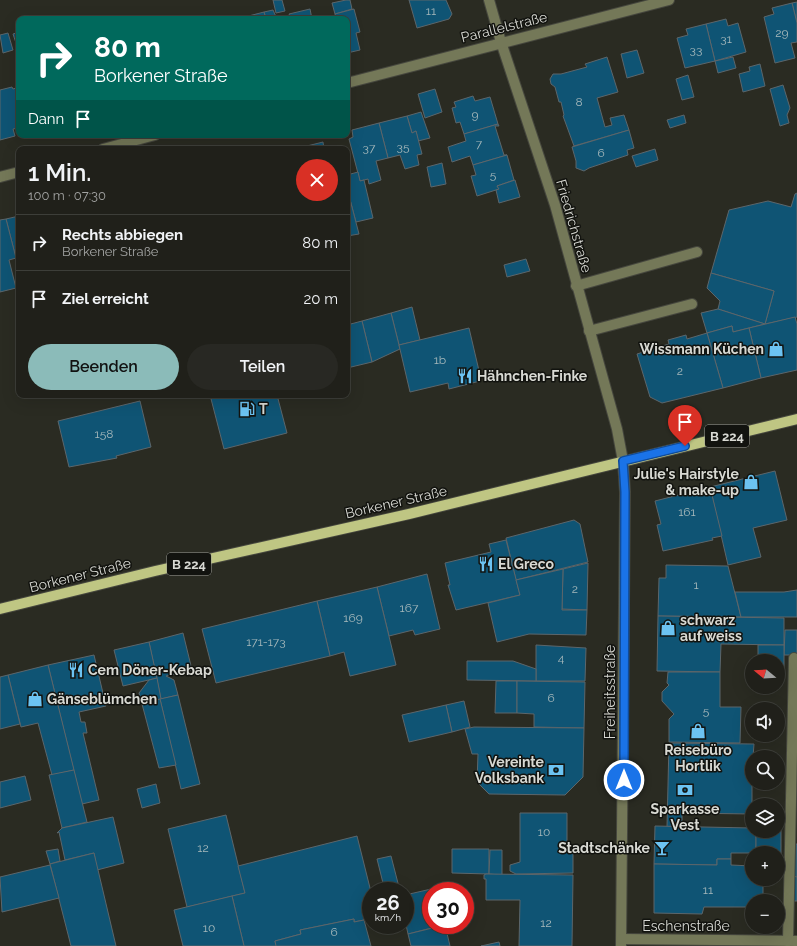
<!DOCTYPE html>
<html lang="de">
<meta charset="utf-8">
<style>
:root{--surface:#20201a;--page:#282823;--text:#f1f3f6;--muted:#a2a3a2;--line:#3d3e39;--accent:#8bbbb9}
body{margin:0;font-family:Raleway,sans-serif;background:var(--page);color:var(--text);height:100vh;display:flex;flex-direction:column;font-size:15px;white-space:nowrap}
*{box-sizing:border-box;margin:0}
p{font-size:13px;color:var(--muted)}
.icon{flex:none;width:22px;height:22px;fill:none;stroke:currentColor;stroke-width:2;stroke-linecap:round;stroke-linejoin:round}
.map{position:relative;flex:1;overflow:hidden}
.sheet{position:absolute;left:16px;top:146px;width:334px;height:252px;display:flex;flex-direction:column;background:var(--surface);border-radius:8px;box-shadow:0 4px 16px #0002,0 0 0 1px var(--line)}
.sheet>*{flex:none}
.hud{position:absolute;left:16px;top:16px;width:334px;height:122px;border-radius:8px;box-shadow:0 4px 16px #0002,0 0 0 1px var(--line);background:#00695c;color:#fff;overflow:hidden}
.needle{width:26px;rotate:288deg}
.buttons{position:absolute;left:745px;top:654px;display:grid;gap:8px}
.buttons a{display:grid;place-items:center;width:40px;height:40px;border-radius:50%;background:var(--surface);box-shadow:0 4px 16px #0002,0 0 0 1px var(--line);font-size:20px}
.speed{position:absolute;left:362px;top:882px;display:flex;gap:8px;font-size:20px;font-weight:700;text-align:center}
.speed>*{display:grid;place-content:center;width:52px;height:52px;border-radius:50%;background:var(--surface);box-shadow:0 4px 16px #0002,0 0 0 1px var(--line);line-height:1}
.speed small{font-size:10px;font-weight:400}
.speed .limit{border:6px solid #d22;background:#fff;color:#111}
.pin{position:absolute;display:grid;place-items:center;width:34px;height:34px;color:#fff;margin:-41px -17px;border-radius:50% 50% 50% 0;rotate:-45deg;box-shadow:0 0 4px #0007}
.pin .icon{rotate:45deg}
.me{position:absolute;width:44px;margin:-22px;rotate:0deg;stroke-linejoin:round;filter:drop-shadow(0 0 3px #0008)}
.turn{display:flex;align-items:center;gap:14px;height:84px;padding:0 12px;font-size:18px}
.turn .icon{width:52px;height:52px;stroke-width:2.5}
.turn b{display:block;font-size:28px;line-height:34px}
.then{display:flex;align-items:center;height:38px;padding:0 12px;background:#0003;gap:8px;font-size:15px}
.round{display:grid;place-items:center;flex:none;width:42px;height:42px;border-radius:21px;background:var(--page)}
.headline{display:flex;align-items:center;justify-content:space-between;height:68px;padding:0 12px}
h1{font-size:24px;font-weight:600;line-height:30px}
.primary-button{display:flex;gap:8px;margin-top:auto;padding:8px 12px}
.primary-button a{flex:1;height:46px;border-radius:24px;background:var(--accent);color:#111;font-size:16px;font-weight:600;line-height:46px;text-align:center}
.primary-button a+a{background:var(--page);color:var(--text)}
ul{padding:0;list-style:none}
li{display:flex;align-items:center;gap:12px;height:56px;padding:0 12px;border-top:1px solid var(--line)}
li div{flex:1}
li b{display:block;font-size:15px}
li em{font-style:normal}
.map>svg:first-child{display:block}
.building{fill:#0f5474;stroke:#5c666b}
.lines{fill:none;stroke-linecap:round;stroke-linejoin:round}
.minor-casing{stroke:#46473e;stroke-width:12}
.major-casing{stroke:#46473e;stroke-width:12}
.minor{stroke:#747858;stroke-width:10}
.major{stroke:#bfc683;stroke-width:10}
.route-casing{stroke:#114b97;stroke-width:10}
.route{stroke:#1a73e8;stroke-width:7}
.labels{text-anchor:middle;stroke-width:3;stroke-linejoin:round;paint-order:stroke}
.number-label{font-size:12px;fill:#a6b8bb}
.shield{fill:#12130f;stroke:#9d9e98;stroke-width:1}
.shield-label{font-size:13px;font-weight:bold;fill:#d8d9d3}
.street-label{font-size:14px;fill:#d8d9d3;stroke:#12130f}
.poi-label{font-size:14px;font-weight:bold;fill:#d8d9d3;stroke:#12130f;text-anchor:start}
</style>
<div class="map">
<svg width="797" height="946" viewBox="0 0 797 946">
<rect width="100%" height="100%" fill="#2a2b22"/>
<g class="building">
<path d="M273,0h9l3,11 -9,2z"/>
<path d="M346,0h4l2,9 -17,5 -3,-11z"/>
<path d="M409,0h37l6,14 -3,5 -32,9z"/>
<path d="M797,2v21l-5,-20z"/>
<path d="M792,3l5,20v19l-6,1 4,15 -20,5 -11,-46 10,-3 -2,-6z"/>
<path d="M310,9l2,10h-21l-2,-5z"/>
<path d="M354,9l6,23 -4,1 4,17 -13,3v-34h-11l-1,-5z"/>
<path d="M273,10l4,9h-11l-2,-7z"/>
<path d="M264,12l2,7h-25v-1z"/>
<path d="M726,19l2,7 10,-3 8,29 -31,9 -9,-37z"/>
<path d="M706,24l9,37 -30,7 -8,-30 11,-3 -2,-6z"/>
<path d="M19,32v20l-6,-18z"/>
<path d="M8,33l5,17 -10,3 -3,-18z"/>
<path d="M637,50l7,23 -17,5 -6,-24z"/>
<path d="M607,57l11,35 -21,6 8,29 7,-2 -2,-7 14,-3 5,15 -55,16 -11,-30 1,-1 -3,-13h-2l-4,-15 -4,-3 -1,-5 3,-5h8l26,-7 -2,-3z"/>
<path d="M733,57l3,11 -18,5 -3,-12z"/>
<path d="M760,64l5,22 -22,6 -4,-18 11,-3 -1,-4z"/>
<path d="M688,75l6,22 -12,3 -6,-21z"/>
<path d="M783,85l7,23 -3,7 2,8 -9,3 -10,-37z"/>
<path d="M12,87l1,2 6,-2v19l-2,1 2,21 -6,1 2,7 -15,4v-50z"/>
<path d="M435,89l7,23 -17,6 -7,-24z"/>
<path d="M473,96l2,5 15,-4 8,27 -34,10 -4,-12 -4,1 -4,-15 4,-1 -2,-5z"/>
<path d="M421,112l9,26 -12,3 -2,-10 -4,2 -5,-17z"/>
<path d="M684,115l2,8 -16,5 -3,-8z"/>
<path d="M407,116l5,17 4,-2 6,23 -5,1 2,10 -14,4 -5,-14 -12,3 -9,-35z"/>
<path d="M379,123l9,35 -12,3 5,19 -12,4 -1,-5 -8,2 -11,-42 4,-2 -1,-7z"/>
<path d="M498,124l1,2h-4l9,29h3l-34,10 -3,-9 -18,6 -4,-15 18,-6 -2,-7z"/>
<path d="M629,130l5,18 -7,2 1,5 -39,13 -5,3 -8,-3v-7l-4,-14z"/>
<path d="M323,142l1,7h-29z"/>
<path d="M655,149l3,11 -22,7 -4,-11z"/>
<path d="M507,155l7,25 -17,6 2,3 -22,7 -6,-20 5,-1 -3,-10z"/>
<path d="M442,163l4,21 -15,3 -4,-20z"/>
<path d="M358,172l2,9 4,-1 9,38 -17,4 -9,-34v-13z"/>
<path d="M515,180l5,17 -21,6 -3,-13 3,-1 -2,-3z"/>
<path d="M347,188l12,46 -12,2z"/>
<path d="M797,193v124l-32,7 9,-33 -63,-18 18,-63 39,-9 23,6 4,-13z"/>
<path d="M19,216v41l-3,1 -10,-39z"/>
<path d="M6,219l10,39 -7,2 7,28 -16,4v-72z"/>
<path d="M526,259l4,12 -23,6 -3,-12z"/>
<path d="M711,273l63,18 -9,33 -47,-15 2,-8 -13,-13z"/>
<path d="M412,307l8,33 -21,5 -8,-32z"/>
<path d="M718,309l47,15 -32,8 -1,-6 -25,7 -6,-20z"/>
<path d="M391,313l9,36 -28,13 -10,-41z"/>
<path d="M795,317l2,7v46l-36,8 -12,-50z"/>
<path d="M362,321l10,41 -25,6v-43z"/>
<path d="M732,326l1,6 16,-4 12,50 -38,10 -16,-55z"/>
<path d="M469,328l11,47v6l-31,8 -1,-6 -38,9 -11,-47z"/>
<path d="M707,333l16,55 -61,15 -12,-6 -13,-43 32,-10 -1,-4 18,-5 1,4z"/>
<path d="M210,395h67l10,38 -63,16z"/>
<path d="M140,401l11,46 -35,9 1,2 -48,9 -11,-46z"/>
<path d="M775,471l12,49 -34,8 8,29 -33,8 -18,-78z"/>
<path d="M710,487l12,49 -10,2 1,2 -50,11 -6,-26 4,-1 -6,-23z"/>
<path d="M574,520l6,4 8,38 -72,18 -10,-42z"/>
<path d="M506,540l14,55 -64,15 -8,-25h2l-5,-22 46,-11 -2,-8z"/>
<path d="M588,563l-1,47 -25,-1 1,-40z"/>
<path d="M666,565l62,1 13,51 -83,-1 1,-38h7z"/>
<path d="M563,569l-1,41h25l-1,25 -57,-1 -32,8 -9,-39 32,-8 -4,-15z"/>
<path d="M427,574l13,55 -25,6 -2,-5 -24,6 -12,-49z"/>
<path d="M377,587l19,78 -46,11 -6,-24 -14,4 -13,-55z"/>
<path d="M797,590v27h-56l-6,-25h49z"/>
<path d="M317,601l13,55 -114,27 -14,-54z"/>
<path d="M658,616l126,2v27l-63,-1 -1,28 -63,-1z"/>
<path d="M785,630h12v25h-13z"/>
<path d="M183,633l9,37 -26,6 8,4 4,15 -17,4 -12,-57z"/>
<path d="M149,642l8,36 -34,8 -9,-36z"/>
<path d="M536,645l50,3 -1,33h-49z"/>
<path d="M758,645h26v28h-6v-12h-20z"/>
<path d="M94,655l12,51 -27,6 2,10h4l2,11h-4l16,67 -17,4 -34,-139z"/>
<path d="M467,661h46l23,8v12l-69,-1z"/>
<path d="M48,665l26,105 -22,5 -14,-52 -17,4 -13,-52z"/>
<path d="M668,672h52v35h21l-1,36 -71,-1v-23l5,-5 -12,-13v-9l7,-7 -2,-2z"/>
<path d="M8,675l12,49 -20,5v-52z"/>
<path d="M157,678l4,21 -19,5 -3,-11 10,-13z"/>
<path d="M496,681h21v32h-22z"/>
<path d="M517,681l68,1 -1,46 -50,-1v-13l-17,-1z"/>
<path d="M178,695l22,89 -19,5 -21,-90z"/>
<path d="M160,699l16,66 -17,3 -17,-64z"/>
<path d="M464,701l6,26 -18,5 -6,-27z"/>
<path d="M446,705l6,27 -43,10 -7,-27z"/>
<path d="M474,727l110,1 -1,49 -18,18 -76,-1 -12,-12 1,-28h-6l-7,-25z"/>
<path d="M669,743l85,1 -1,13h-1v57l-70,-1v14h-15z"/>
<path d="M74,770l13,52 -25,6 -13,-53z"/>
<path d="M25,776l6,24 -31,8v-26z"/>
<path d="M156,784l4,19 -18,5 -5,-19z"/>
<path d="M520,813h47v38l6,1v21l-57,1 -6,-3v-6l10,-3z"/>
<path d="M226,815l19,78 -58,14 -19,-78z"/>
<path d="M113,817l11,46 -27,7 -3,-17 -29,7 -6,-28 -2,1 5,-5z"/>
<path d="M655,826l97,2v3h4v22h-25v6h-14v6l-63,-1z"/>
<path d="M778,829h3v25l-25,-1v-22h22z"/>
<path d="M357,836l14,56v21l-8,2 1,5 -10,2v-3l-54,11 1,4 -26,7 1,5h-32l-12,-50 13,-3 -7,-27z"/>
<path d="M793,844h4v33l-4,-1z"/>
<path d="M58,849l2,12 -10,3 -4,-13z"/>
<path d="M452,849h37v25l-37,-1z"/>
<path d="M490,850h12v25l-13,-1z"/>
<path d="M94,853l22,93h-45l-21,-82z"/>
<path d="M391,856l9,35h-15l-8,-32z"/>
<path d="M717,859h14v6l21,1v13h11v22h-11v6h-48l-2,7 -48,-1v-49l63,1z"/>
<path d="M50,865l9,33 -57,14 -2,-35z"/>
<path d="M486,874l87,1 -1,71h-53l1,-46h-34v-21h-2v-4z"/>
<path d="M793,876l4,1v24h-5z"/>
<path d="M440,887l1,4h-10v34h12l-35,9 -3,-14v-25z"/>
<path d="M232,896l12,50h-61l-9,-36z"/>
<path d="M354,919v3l10,-2 7,26h-95l-1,-5 26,-7 -1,-4z"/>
<path d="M445,925l5,21h-39l-3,-12z"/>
<path d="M499,942l1,4h-19z"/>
</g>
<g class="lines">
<defs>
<g id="minor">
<path d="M489,0l12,42 54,163 62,224 6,32 2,31 -4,454"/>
<path d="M347,83l322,-83"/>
<path d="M103,149l52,-14"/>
<path d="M0,177l19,-5"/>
<path d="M576,286l121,-34"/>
<path d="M589,331l103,-27"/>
<path d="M622,939l175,2"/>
<path d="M788,941l6,-283"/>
</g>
<path id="major" d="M0,609l155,-38 254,-57 388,-95"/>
</defs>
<use href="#minor" class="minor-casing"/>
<use href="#major" class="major-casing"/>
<use href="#minor" class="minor"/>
<use href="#major" class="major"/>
</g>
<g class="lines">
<defs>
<path id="route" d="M624,780l1,-288 -2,-31 62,-15"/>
</defs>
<use href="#route" class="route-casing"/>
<use href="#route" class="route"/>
</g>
<defs>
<symbol id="shop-bare" viewBox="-9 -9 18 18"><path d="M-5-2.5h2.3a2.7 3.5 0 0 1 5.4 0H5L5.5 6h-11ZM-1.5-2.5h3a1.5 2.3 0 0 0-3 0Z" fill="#6cc3f2" stroke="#12130f" stroke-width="2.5" paint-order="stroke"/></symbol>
<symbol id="restaurant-bare" viewBox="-9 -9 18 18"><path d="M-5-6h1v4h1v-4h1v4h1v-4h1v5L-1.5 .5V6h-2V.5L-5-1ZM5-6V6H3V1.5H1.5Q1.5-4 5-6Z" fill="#6cc3f2" stroke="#12130f" stroke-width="2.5" paint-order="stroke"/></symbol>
<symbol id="fuel-bare" viewBox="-9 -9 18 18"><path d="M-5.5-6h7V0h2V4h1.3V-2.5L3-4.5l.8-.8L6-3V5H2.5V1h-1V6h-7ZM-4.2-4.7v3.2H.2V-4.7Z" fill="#6cc3f2" stroke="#12130f" stroke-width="2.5" paint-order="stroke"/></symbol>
<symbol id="bank-bare" viewBox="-9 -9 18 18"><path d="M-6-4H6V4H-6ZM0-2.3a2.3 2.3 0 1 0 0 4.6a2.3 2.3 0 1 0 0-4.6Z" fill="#6cc3f2" stroke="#12130f" stroke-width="2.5" paint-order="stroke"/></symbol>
<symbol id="bar-bare" viewBox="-9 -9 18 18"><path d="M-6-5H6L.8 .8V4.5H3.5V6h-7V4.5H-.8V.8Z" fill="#6cc3f2" stroke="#12130f" stroke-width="2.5" paint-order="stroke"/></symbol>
</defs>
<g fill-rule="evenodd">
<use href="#shop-bare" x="765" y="338" width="22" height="22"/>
<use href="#restaurant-bare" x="454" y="365" width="22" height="22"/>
<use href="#fuel-bare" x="236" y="398" width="22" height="22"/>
<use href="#shop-bare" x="740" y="471" width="22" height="22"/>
<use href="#restaurant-bare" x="475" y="553" width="22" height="22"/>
<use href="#shop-bare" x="657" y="617" width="22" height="22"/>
<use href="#restaurant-bare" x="65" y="659" width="22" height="22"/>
<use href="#shop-bare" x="24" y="688" width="22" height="22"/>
<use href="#shop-bare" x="687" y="720" width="22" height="22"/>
<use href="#bank-bare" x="545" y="759" width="22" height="22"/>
<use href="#bank-bare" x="674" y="779" width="22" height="22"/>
<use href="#bar-bare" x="651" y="837" width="22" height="22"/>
</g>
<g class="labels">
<g class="number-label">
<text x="431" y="15">11</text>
<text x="782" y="37">29</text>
<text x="726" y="43">31</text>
<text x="696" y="54">33</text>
<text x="579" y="106">8</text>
<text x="475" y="119">9</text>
<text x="479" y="148">7</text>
<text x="403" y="151">35</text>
<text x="369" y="152">37</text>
<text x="601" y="157">6</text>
<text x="493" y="179">5</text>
<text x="440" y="364">1b</text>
<text x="680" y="375">2</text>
<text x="104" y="438">158</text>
<text x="687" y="516">161</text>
<text x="696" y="589">1</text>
<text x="575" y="593">2</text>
<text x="409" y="612">167</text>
<text x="353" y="622">169</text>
<text x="266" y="646">171-173</text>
<text x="561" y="662">4</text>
<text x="551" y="702">6</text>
<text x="706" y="715">5</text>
<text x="544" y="836">10</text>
<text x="203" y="852">12</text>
<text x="708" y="894">11</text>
<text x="546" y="927">12</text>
<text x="209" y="932">10</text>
<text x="334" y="936">6</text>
</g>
<g class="shield">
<rect x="705" y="425" width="44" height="22" rx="3"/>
<rect x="167" y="553" width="44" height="22" rx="3"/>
</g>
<g class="shield-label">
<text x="727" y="441">B 224</text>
<text x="189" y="569">B 224</text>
</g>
<g class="street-label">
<text transform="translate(504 27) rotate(-14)" y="5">Parallelstraße</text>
<text transform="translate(574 226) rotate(74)" y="5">Friedrichstraße</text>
<text transform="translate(396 502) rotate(-13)" y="5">Borkener Straße</text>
<text transform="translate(80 575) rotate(-14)" y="5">Borkener Straße</text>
<text transform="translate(610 692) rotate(-90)" y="5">Freiheitsstraße</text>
<text x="686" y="931">Eschenstraße</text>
</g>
<g class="poi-label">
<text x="764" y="354" text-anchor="end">Wissmann Küchen</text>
<text x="477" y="381">Hähnchen-Finke</text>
<text x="259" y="414">T</text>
<text x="739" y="479" text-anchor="end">Julie's Hairstyle<tspan x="739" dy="16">&amp; make-up</tspan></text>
<text x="498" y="569">El Greco</text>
<text x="680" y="625">schwarz<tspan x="680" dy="16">auf weiss</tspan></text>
<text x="88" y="675">Cem Döner-Kebap</text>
<text x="47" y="704">Gänseblümchen</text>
<text x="698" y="755" text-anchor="middle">Reisebüro<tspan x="698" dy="16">Hortlik</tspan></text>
<text x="544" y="767" text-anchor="end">Vereinte<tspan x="544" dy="16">Volksbank</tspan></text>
<text x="685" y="814" text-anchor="middle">Sparkasse<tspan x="685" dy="16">Vest</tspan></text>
<text x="650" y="853" text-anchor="end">Stadtschänke</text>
</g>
</g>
</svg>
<div class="buttons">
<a><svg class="needle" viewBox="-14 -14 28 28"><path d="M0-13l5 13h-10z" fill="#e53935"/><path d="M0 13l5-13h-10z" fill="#a2a3a2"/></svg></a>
<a><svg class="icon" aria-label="sound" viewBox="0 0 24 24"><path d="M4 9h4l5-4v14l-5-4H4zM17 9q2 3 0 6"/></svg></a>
<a><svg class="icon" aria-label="search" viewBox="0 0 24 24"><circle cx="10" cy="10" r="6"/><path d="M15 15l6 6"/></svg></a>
<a><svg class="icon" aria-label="layers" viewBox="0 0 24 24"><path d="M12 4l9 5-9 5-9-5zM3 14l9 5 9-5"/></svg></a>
<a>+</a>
<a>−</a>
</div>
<div class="speed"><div>26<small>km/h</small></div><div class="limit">30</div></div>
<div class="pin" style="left:685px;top:446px;background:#d93025"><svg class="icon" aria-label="arrive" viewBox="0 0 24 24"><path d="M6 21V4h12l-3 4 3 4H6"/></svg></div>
<svg class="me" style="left:624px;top:780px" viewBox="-20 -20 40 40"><circle r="17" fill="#1a73e8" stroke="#fff" stroke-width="3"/><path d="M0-11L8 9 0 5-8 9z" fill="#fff"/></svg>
<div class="hud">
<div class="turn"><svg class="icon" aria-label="right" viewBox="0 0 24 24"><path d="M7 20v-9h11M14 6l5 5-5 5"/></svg><div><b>80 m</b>Borkener Straße</div></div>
<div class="then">Dann<svg class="icon" aria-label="arrive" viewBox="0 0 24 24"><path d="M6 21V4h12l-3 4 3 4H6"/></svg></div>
</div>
<section class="sheet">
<div class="headline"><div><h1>1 Min.</h1><p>100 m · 07:30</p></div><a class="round" style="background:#d93025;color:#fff"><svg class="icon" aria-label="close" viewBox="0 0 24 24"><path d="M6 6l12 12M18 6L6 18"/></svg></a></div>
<ul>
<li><svg class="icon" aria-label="right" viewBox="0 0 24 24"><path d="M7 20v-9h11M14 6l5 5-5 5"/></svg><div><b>Rechts abbiegen</b><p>Borkener Straße</p></div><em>80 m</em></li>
<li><svg class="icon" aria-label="arrive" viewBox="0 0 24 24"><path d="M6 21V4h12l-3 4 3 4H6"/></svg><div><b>Ziel erreicht</b></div><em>20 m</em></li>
</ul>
<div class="primary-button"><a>Beenden</a><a>Teilen</a></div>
</section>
</div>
